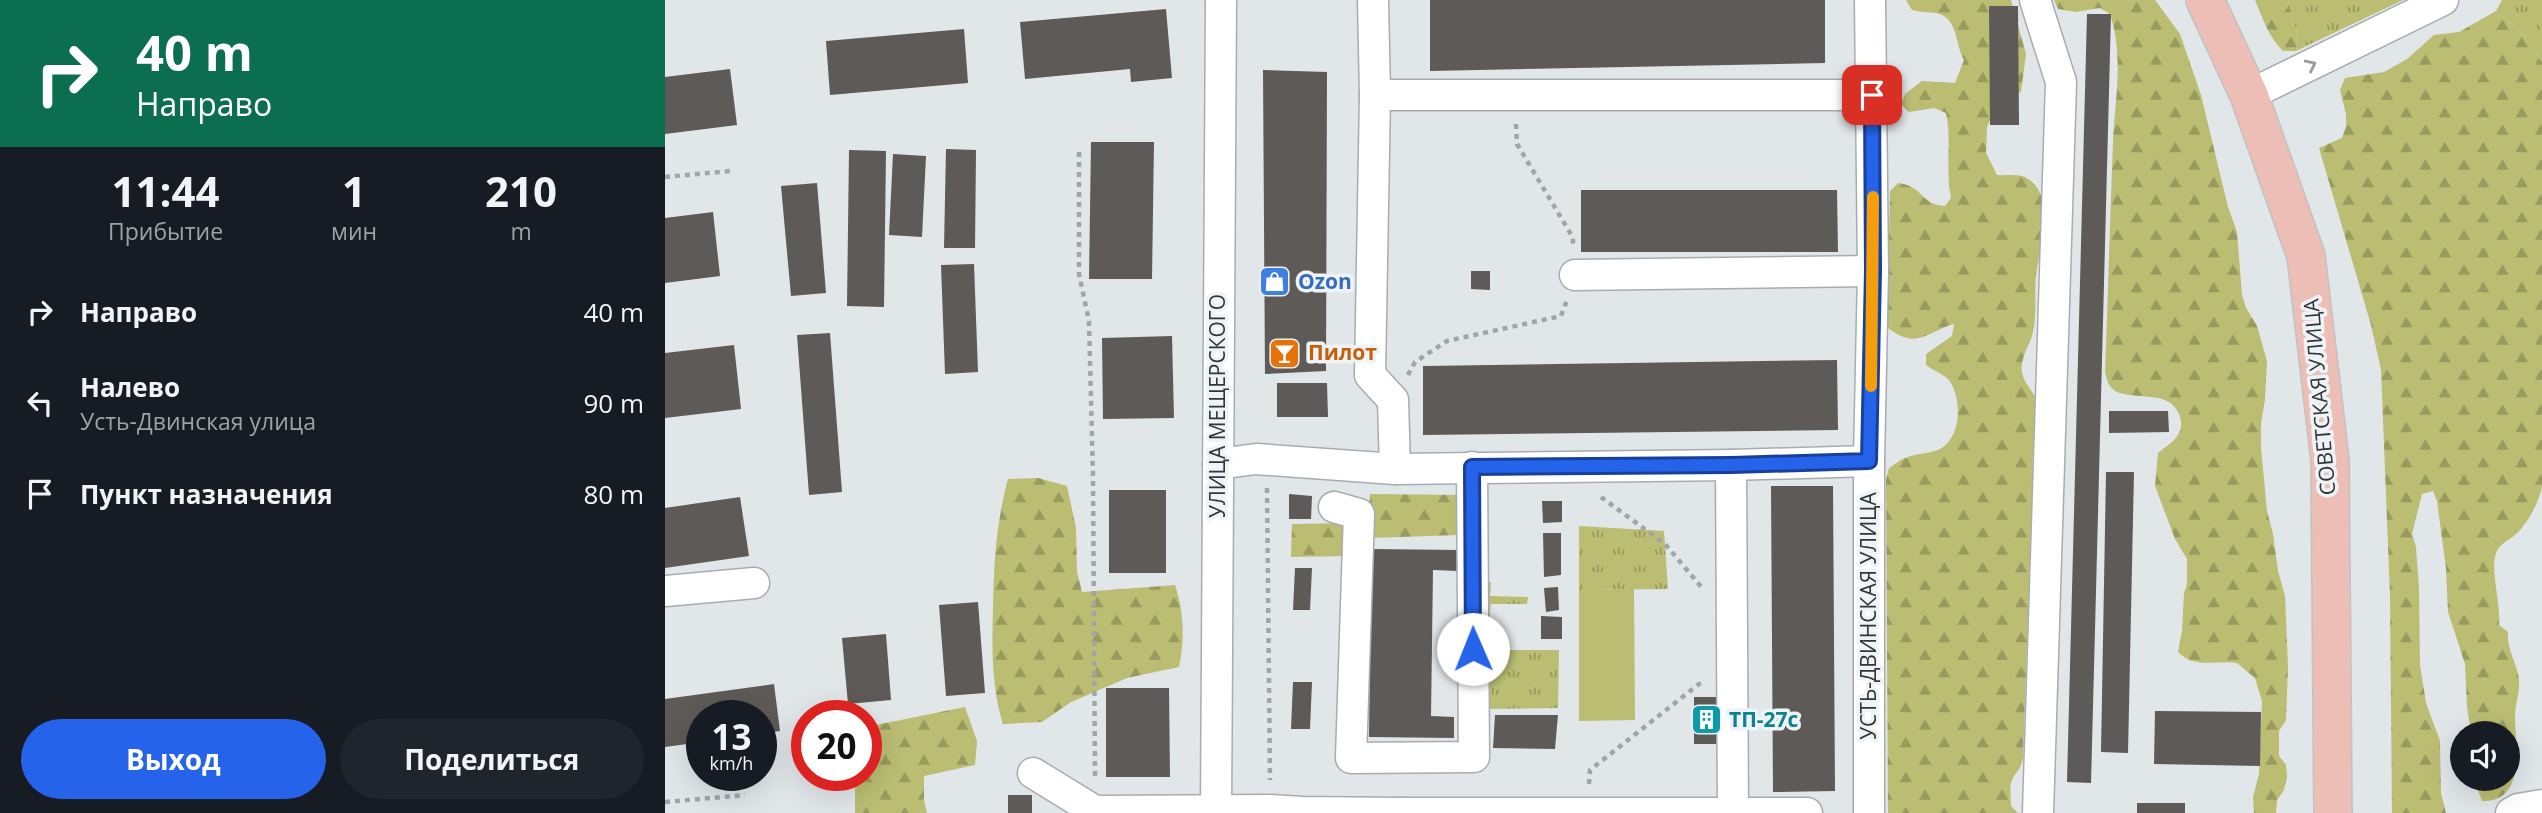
<!DOCTYPE html>
<html lang="ru">
<meta charset="utf-8">
<style>
:root{--surface:#171b24;--page:#20242c;--text:#f1f3f6;--muted:#9ea1a6;--accent:#2563eb}
body{margin:0;font-family:"Open Sans",sans-serif;background:var(--page);color:var(--text);height:100vh;display:flex;flex-direction:column;font-size:26px;white-space:nowrap}
*{box-sizing:border-box;margin:0}
p{font-size:23px;color:var(--muted)}
.icon{flex:none;width:38px;height:38px;fill:none;stroke:currentColor;stroke-width:2;stroke-linecap:round;stroke-linejoin:round}
.map{position:relative;flex:1;overflow:hidden}
.panel{display:flex;flex-direction:column;background:var(--surface);width:665px}
.panel>*{flex:none}
.guide{background:#0b6e4f;color:#fff;overflow:hidden}
.controls{position:absolute;left:1785px;top:721px;display:grid;gap:14px}
.controls a{display:grid;place-items:center;width:70px;height:70px;border-radius:50%;background:var(--surface);box-shadow:0 7px 28px #0002;font-size:35px}
.speed{position:absolute;left:21px;top:700px;display:flex;gap:14px;font-size:35px;font-weight:700;text-align:center}
.speed>*{display:grid;place-content:center;width:91px;height:91px;border-radius:50%;background:var(--surface);box-shadow:0 7px 28px #0002;line-height:1}
.speed small{font-size:18px;font-weight:400}
.speed .limit{border:10px solid #d22;background:#fff;color:#111}
.pin{position:absolute;display:grid;place-items:center;width:60px;height:60px;color:#fff;margin:-30px;border-radius:14px;box-shadow:0 4px 10px #0006}
.me{position:absolute;width:77px;margin:-38px;rotate:359deg;stroke-linejoin:round;filter:drop-shadow(0 0 5px #0008)}
.turn{display:flex;align-items:center;gap:24px;height:147px;padding:0 21px;font-size:32px}
.turn .icon{width:91px;height:91px;stroke-width:2.5}
.turn b{display:block;font-size:49px;line-height:60px}
.eta{display:flex;justify-content:space-evenly;align-items:center;height:119px;text-align:center}
.eta b{font-size:42px;font-weight:700;line-height:49px}
.button{display:flex;gap:14px;margin-top:auto;padding:14px 21px}
.button a{flex:1;height:80px;border-radius:42px;background:var(--accent);color:#fff;font-size:28px;font-weight:700;line-height:80px;text-align:center}
.button a+a{background:var(--page);color:var(--text)}
ul{padding:0;list-style:none}
li{display:flex;align-items:center;gap:21px;height:91px;padding:0 21px}
li div{flex:1}
li b{display:block;font-size:26px}
li em{font-style:normal}
main{display:flex;flex:1;min-height:0}
.map>svg:first-child{display:block}
.grass{fill:url(#grass-tufts)}
.forest{fill:url(#forest-firs)}
.pitch{fill:#babd72}
.building{fill:#5e5a57}
.lines{fill:none;stroke-linecap:round;stroke-linejoin:round}
.minor-casing{stroke:#a8acb0;stroke-width:33}
.major-casing{stroke:#c2c2c3;stroke-width:40}
.path{stroke:#a1a5a7;stroke-width:4.5;stroke-dasharray:5 5;stroke-linecap:butt}
.minor{stroke:#fff;stroke-width:30}
.major{stroke:#ecbeb5;stroke-width:37}
.oneway{stroke:#999a9a}
.route-casing{stroke:#184099;stroke-width:18}
.route{stroke:#2563eb;stroke-width:12}
.slow{stroke:#f59e0b;stroke-width:12}
.labels{text-anchor:middle;stroke-width:7;stroke-linejoin:round;paint-order:stroke}
.shop-label{font-size:21px;font-weight:bold;fill:#366cbe;stroke:#eef3f7;text-anchor:start}
.food-label{font-size:21px;font-weight:bold;fill:#c56008;stroke:#eef3f7;text-anchor:start}
.street-label{font-size:21px;fill:#333536;stroke:#eef3f7}
.culture-label{font-size:21px;font-weight:bold;fill:#0d838f;stroke:#eef3f7;text-anchor:start}
</style>
<main>
<section class="panel">
<div class="guide">
<div class="turn"><svg class="icon" aria-label="right" viewBox="0 0 24 24"><path d="M7 20v-9h11M14 6l5 5-5 5"/></svg><div><b>40 m</b>Направо</div></div>
</div>
<div class="eta">
<div><b>11:44</b><p>Прибытие</p></div>
<div><b>1</b><p>мин</p></div>
<div><b>210</b><p>m</p></div>
</div>
<ul>
<li><svg class="icon" aria-label="right" viewBox="0 0 24 24"><path d="M7 20v-9h11M14 6l5 5-5 5"/></svg><div><b>Направо</b></div><em>40 m</em></li>
<li><svg class="icon" aria-label="left" viewBox="0 0 24 24"><path d="M17 20v-9H6M10 6l-5 5 5 5"/></svg><div><b>Налево</b><p>Усть-Двинская улица</p></div><em>90 m</em></li>
<li><svg class="icon" aria-label="arrive" viewBox="0 0 24 24"><path d="M6 21V4h12l-3 4 3 4H6"/></svg><div><b>Пункт назначения</b></div><em>80 m</em></li>
</ul>
<div class="button"><a>Выход</a><a>Поделиться</a></div>
</section>
<div class="map">
<svg width="1877" height="813" viewBox="0 0 1877 813">
<defs>
<pattern id="grass-tufts" width="24" height="20" patternUnits="userSpaceOnUse" patternTransform="scale(1.75)"><rect width="24" height="20" fill="#babd72"/><path d="M3 7l-1-3M5 7V3M7 7l1-3M15 17l-1-3M17 17v-4M19 17l1-3" fill="none" stroke="#989a5e"/></pattern>
<pattern id="forest-firs" width="22" height="20" patternUnits="userSpaceOnUse" patternTransform="scale(1.75)"><rect width="22" height="20" fill="#babd72"/><path d="M5 1l3.5 6h-7zM16 11l3.5 6h-7z" fill="#989a5e"/></pattern>
</defs>
<rect width="100%" height="100%" fill="#e1e6e9"/>
<g class="grass">
<path d="M1623,0h115l-107,51 2,-13z"/>
<path d="M1837,0h40v62l-23,-32 -23,-19z"/>
<path d="M914,526l85,5 4,58 -89,1z"/>
<path d="M814,582h12l-1,14 38,1 -1,7h-36l-3,25h-11z"/>
<path d="M818,650h76l-1,58 -75,1z"/>
</g>
<g class="forest">
<path d="M1241,0h105l15,54 -5,38 -24,12 -10,23 -1,26 11,22c10,1 23,-2 31,4 29,18 11,70 8,96 -2,21 2,43 -5,64 -3,8 -8,16 -9,25 -3,18 14,27 17,43 3,18 -9,41 -6,64l-10,287c-3,14 -7,13 -11,22 -3,7 -1,19 -1,26l7,7h-130l-2,-334 3,-11c6,-4 12,-9 19,-11 10,-4 22,-3 32,-8 22,-12 22,-51 9,-69 -5,-6 -16,-9 -23,-15v-11l26,-18 2,-12c-28,8 -38,27 -67,3l3,-136 8,-8c26,3 22,22 47,23l6,-8c-6,-28 1,-57 -5,-85l-12,-5 -25,4 -8,-8 4,-10 17,-13 33,2 9,-23c-9,-16 -6,-43 -28,-47 -8,-1 -16,-1 -24,-3z"/>
<path d="M1389,0h101l25,34 21,61 27,112 9,25 5,63 4,13 11,18 10,35 -2,38 -4,25v24l6,63 6,23 5,37 7,25 3,71 -2,53 -7,11v25l7,9 1,12 -3,13 -7,10 -1,13h-22l-1,-16 6,-23 3,-73 -7,-23 -18,-15c-21,-3 -43,6 -59,-11l4,-21 2,-38 3,-9v-25l-12,-20 -20,-53 3,-33c13,-10 29,-19 21,-39 -10,-25 -44,-13 -64,-23 -7,-5 -8,-11 -10,-19 3,-76 5,-153 8,-230 2,-44 11,-85 -3,-128l-10,-6 -25,4 -17,-3z"/>
<path d="M1590,0h33l10,38 -2,13h-13c-15,-15 -20,-32 -28,-51z"/>
<path d="M1831,11l23,19 23,32v424c-3,16 -12,33 -23,45 -7,9 -18,10 -23,22 -6,16 5,51 3,72l9,7c-1,19 9,31 11,47 1,14 -4,25 -4,38 0,28 12,85 -33,84l-8,-22h34v-46h-37l-4,-26 -2,-43 -17,-52 -2,-44 -9,-67 -4,-10 -11,3 -10,40 4,13 3,42 1,76 6,38 14,38 1,52 5,20h-54l-2,-218 -9,-225 -10,-45 -52,-177 23,-10 4,-12v-12l-6,-24 5,-12 39,-6 23,-13 27,-24 25,-3z"/>
<path d="M373,478l29,8 9,42 1,44 5,20 93,-7c9,28 10,53 4,82l-52,11 -56,24 -29,20 -39,2c-12,-38 -11,-77 -10,-117 1,-47 3,-82 15,-128z"/>
<path d="M705,494l90,1 -2,40 -89,3z"/>
<path d="M687,523v33l-61,1 1,-33z"/>
<path d="M300,707l12,34 -2,24 -51,11v24l3,13h-72v-38h11v-48z"/>
</g>
<path class="pitch" d="M969,589l1,131 -56,1v-131z"/>
<g class="building">
<path d="M765,0h395v63l-395,8z"/>
<path d="M1324,6h29l1,119h-29z"/>
<path d="M501,9l6,69 -41,4 -1,-13 -105,10 -5,-57z"/>
<path d="M1422,14h24l-20,769 -24,-1z"/>
<path d="M299,29l4,54 -138,12 -4,-54z"/>
<path d="M65,69l7,56 -72,9v-57z"/>
<path d="M598,70l64,2 -1,299 -61,3z"/>
<path d="M426,142h63l-2,137h-63z"/>
<path d="M281,149l30,1 -1,98h-31z"/>
<path d="M184,150l37,1 -2,156 -37,-1z"/>
<path d="M228,154l33,2 -4,81 -33,-2z"/>
<path d="M152,183l9,110 -35,3 -10,-110z"/>
<path d="M916,190h256l1,62h-257z"/>
<path d="M48,212l7,64 -55,7v-65z"/>
<path d="M309,264l4,108 -33,2 -4,-109z"/>
<path d="M806,271h19v19l-19,-1z"/>
<path d="M165,333l12,159 -33,3 -12,-160z"/>
<path d="M507,336l2,82 -71,1 -1,-81z"/>
<path d="M69,345l7,64 -76,9v-65z"/>
<path d="M1172,360l1,70 -415,5v-69z"/>
<path d="M612,383h50l1,34h-51z"/>
<path d="M1444,411h59l1,21 -60,1z"/>
<path d="M1441,472h28l-6,281 -27,-1z"/>
<path d="M1106,486h62l2,305 -62,1z"/>
<rect x="444" y="490" width="57" height="83"/>
<path d="M624,494l23,2 -1,23h-22z"/>
<path d="M75,497l9,59 -84,12v-60z"/>
<path d="M877,501h20v21l-19,1z"/>
<path d="M878,533h18v42l-17,2z"/>
<path d="M706,549l88,1v21l-26,-1 -2,146 23,1v21l-85,-1z"/>
<path d="M630,568h17l-2,42h-17z"/>
<path d="M893,587l1,23 -13,2 -2,-24z"/>
<path d="M313,602l7,91 -39,3 -7,-91z"/>
<path d="M876,616l21,1v22h-21z"/>
<path d="M221,634l5,66 -43,4 -6,-66z"/>
<path d="M628,682h19l-2,47h-19z"/>
<path d="M109,684l6,47 -19,3v-18h-59v26l-37,5v-48z"/>
<path d="M441,688h63l1,89h-64z"/>
<rect x="1029" y="697" width="25" height="47"/>
<path d="M1490,711l106,1 -1,54 -106,-2z"/>
<path d="M830,715h63l-3,34 -62,-1z"/>
<rect x="343" y="795" width="24" height="18"/>
<rect x="1472" y="803" width="48" height="10"/>
</g>
<g class="lines">
<defs>
<g id="minor">
<path d="M708,0l2,95 -5,280 23,25 2,69"/>
<path d="M1370,0l26,82 -23,731"/>
<path d="M710,95h497"/>
<path d="M1584,95l194,-95"/>
<path d="M910,275l298,-4"/>
<path d="M553,464l38,-5 139,10 336,-4 138,-4"/>
<path d="M669,507l25,7 -8,244 123,-1 -2,-290"/>
<path d="M0,591l89,-8"/>
<path d="M368,773l62,38 175,-1 32,2 99,1"/>
<path d="M551,813l5,-813"/>
<path d="M736,813h332l-2,-348"/>
<path d="M1068,813h74"/>
<path d="M1204,813v-352l4,-190 -3,-271"/>
<path d="M1846,813l7,-4 24,-4"/>
</g>
<path id="major" d="M1540,0l44,95 57,161 24,204 3,353"/>
</defs>
<use href="#minor" class="minor-casing"/>
<use href="#major" class="major-casing"/>
<g class="path">
<path d="M851,124l1,20 55,92 2,11"/>
<path d="M414,152v122l10,47 4,155 2,301"/>
<path d="M0,177l65,-6"/>
<path d="M743,375l7,-13 32,-21 114,-25 6,-16"/>
<path d="M602,488l3,292"/>
<path d="M936,497l64,47 38,45"/>
<path d="M924,784l1,-14 109,-86 6,-1"/>
<path d="M0,802l80,-7"/>
</g>
<use href="#minor" class="minor"/>
<use href="#major" class="major"/>
</g>
<defs><path id="oneway-chevron" d="M-2-3.5L2.5 0L-2 3.5" fill="none" stroke-width="1.6" stroke-linecap="round" stroke-linejoin="round" transform="scale(1.75)"/></defs>
<use class="oneway" href="#oneway-chevron" transform="translate(1646 65) rotate(-26)"/>
<g class="lines">
<defs>
<path id="route" d="M808,649l-1,-182 259,-2 138,-4 4,-190 -1,-176"/>
</defs>
<use href="#route" class="route-casing"/>
<use href="#route" class="route"/>
<path class="slow" d="M1206,386l2,-189"/>
</g>
<defs>
<symbol id="shop-square" viewBox="-11 -11 22 22"><rect x="-9" y="-9" width="18" height="18" rx="4" fill="#3f7fe0" stroke="#eef3f7"/><path d="M-5-2.5h2.3a2.7 3.5 0 0 1 5.4 0H5L5.5 6h-11ZM-1.5-2.5h3a1.5 2.3 0 0 0-3 0Z" fill="#fff"/></symbol>
<symbol id="bar-square" viewBox="-11 -11 22 22"><rect x="-9" y="-9" width="18" height="18" rx="4" fill="#e8710a" stroke="#eef3f7"/><path d="M-6-5H6L.8 .8V4.5H3.5V6h-7V4.5H-.8V.8Z" fill="#fff"/></symbol>
<symbol id="building-square" viewBox="-11 -11 22 22"><rect x="-9" y="-9" width="18" height="18" rx="4" fill="#0f9aa8" stroke="#eef3f7"/><path d="M-4-6H4V6H1V3H-1V6H-4ZM-2.5-4.3h1.7v1.8h-1.7ZM.8-4.3h1.7v1.8H.8ZM-2.5-1h1.7V.8h-1.7ZM.8-1h1.7V.8H.8Z" fill="#fff"/></symbol>
</defs>
<g fill-rule="evenodd">
<use href="#shop-square" x="592" y="264" width="35" height="35"/>
<use href="#bar-square" x="602" y="336" width="35" height="35"/>
<use href="#building-square" x="1024" y="702" width="35" height="35"/>
</g>
<g class="labels">
<g class="shop-label">
<text x="633" y="289">Ozon</text>
</g>
<g class="food-label">
<text x="643" y="360">Пилот</text>
</g>
<g class="street-label">
<text transform="translate(1655 397) rotate(-95)" y="7">СОВЕТСКАЯ УЛИЦА</text>
<text transform="translate(553 406) rotate(-90)" y="7">УЛИЦА МЕЩЕРСКОГО</text>
<text transform="translate(1204 616) rotate(-90)" y="7">УСТЬ-ДВИНСКАЯ УЛИЦА</text>
</g>
<g class="culture-label">
<text x="1064" y="727">ТП-27c</text>
</g>
</g>
</svg>
<div class="controls">
<a><svg class="icon" aria-label="sound" viewBox="0 0 24 24"><path d="M4 9h4l5-4v14l-5-4H4zM17 9q2 3 0 6"/></svg></a>
</div>
<div class="speed"><div>13<small>km/h</small></div><div class="limit">20</div></div>
<div class="pin" style="left:1207px;top:95px;background:#d93025"><svg class="icon" aria-label="arrive" viewBox="0 0 24 24"><path d="M6 21V4h12l-3 4 3 4H6"/></svg></div>
<svg class="me" style="left:808px;top:649px" viewBox="-20 -20 40 40"><circle r="19" fill="#fff"/><path d="M0-13L10 11 0 6-10 11z" fill="#2563eb"/></svg>
</div>
</main>
